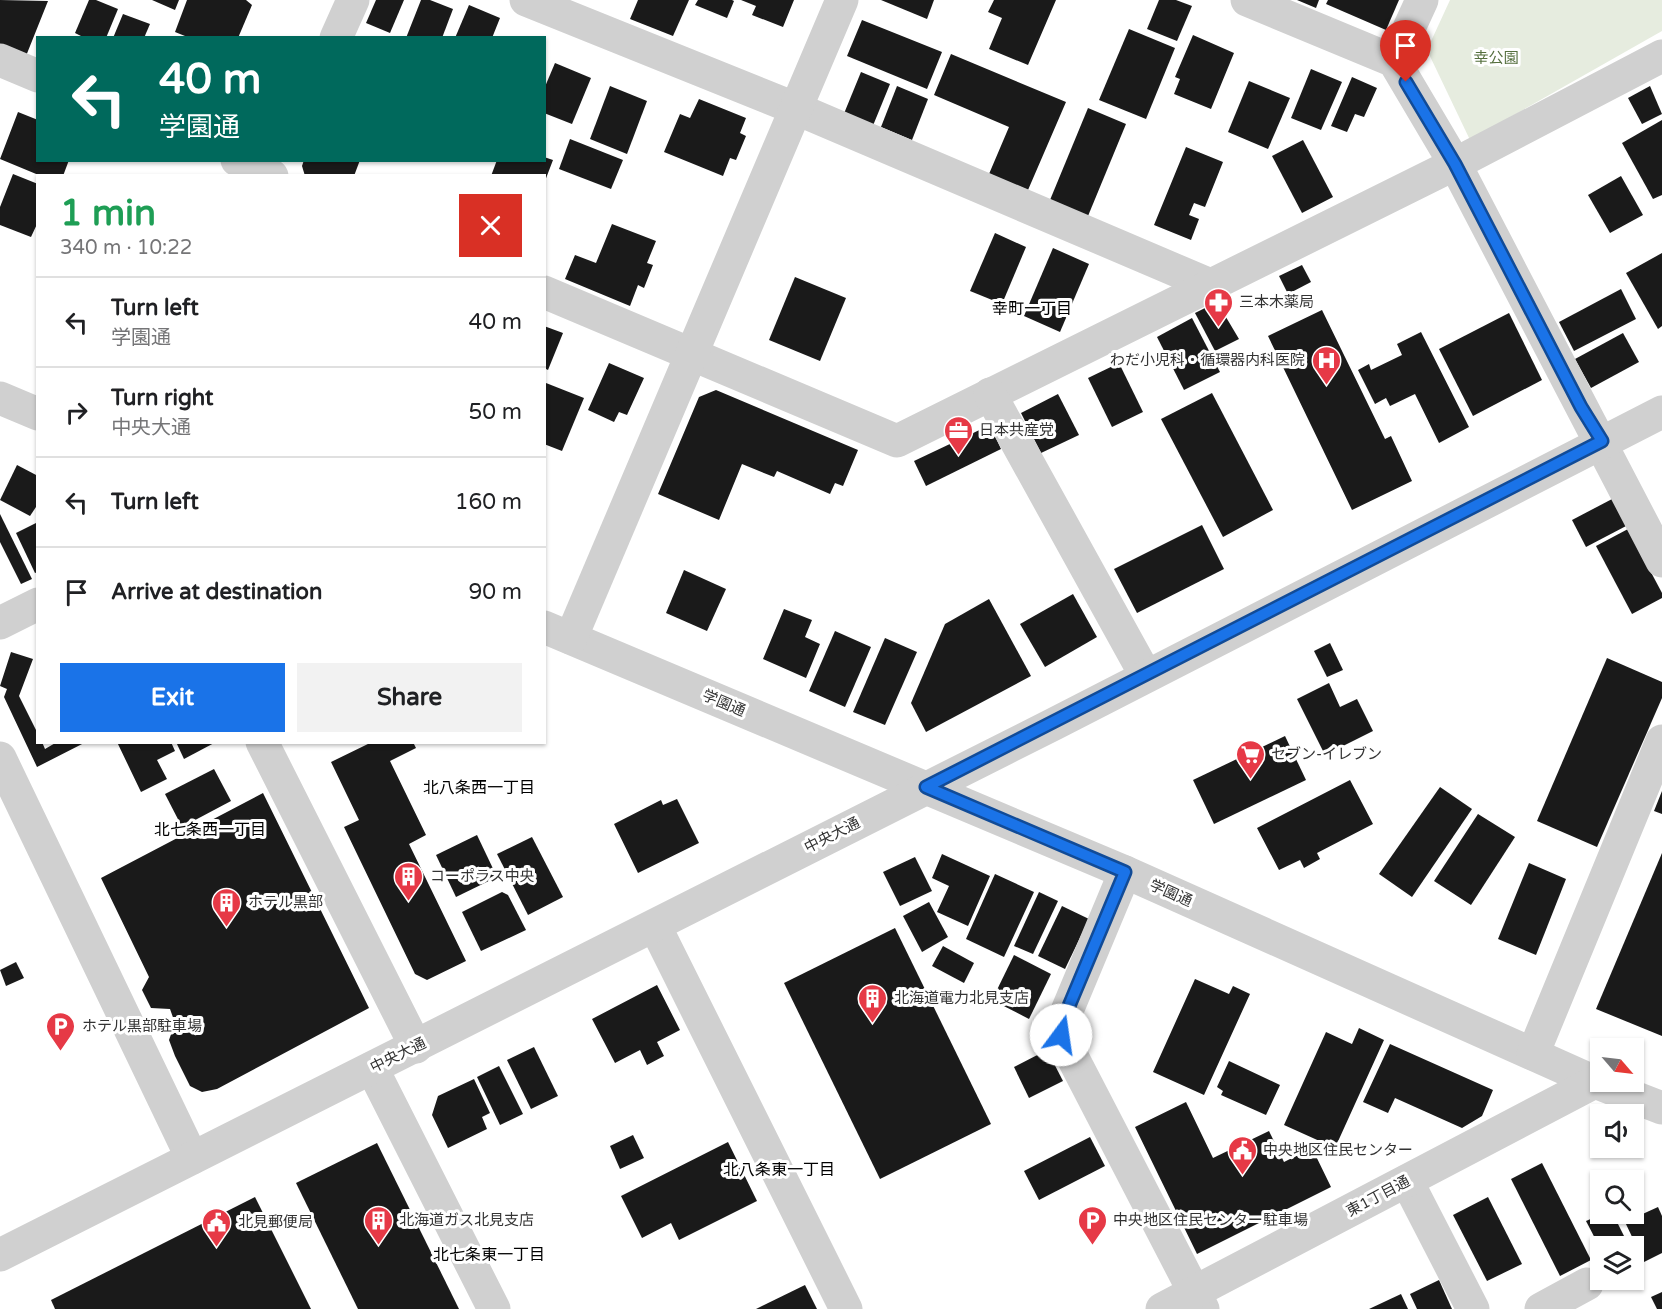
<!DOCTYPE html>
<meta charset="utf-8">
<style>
:root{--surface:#fff;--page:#f2f2f2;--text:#202124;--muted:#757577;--line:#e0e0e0;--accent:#1a73e8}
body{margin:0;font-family:"Varela Round","Noto Sans JP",sans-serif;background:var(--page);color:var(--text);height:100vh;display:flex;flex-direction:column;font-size:22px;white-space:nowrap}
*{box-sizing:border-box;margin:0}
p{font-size:20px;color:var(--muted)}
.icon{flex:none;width:33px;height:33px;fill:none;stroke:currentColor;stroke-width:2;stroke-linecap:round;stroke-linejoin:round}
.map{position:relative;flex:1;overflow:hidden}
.side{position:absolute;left:36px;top:174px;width:510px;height:570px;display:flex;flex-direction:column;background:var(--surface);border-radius:0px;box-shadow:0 2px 4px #0004}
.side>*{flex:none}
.top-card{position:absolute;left:36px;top:36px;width:510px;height:126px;border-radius:0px;box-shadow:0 2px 4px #0004;background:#00695c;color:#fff;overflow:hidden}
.needle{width:39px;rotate:118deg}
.fabs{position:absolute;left:1590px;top:1038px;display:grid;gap:12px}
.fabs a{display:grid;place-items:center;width:54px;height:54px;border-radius:0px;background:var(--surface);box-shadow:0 2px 4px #0004;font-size:30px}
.pin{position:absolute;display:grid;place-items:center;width:51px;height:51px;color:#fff;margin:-62px -26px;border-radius:50% 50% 50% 0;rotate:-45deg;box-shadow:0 0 6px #0007}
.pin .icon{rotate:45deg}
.me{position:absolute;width:66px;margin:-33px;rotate:14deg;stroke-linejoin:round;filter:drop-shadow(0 0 4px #0008)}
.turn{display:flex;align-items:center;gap:21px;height:126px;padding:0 24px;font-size:27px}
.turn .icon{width:78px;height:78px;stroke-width:2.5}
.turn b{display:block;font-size:42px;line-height:51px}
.round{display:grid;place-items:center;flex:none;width:63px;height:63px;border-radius:0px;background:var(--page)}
.summary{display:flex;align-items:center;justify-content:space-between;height:102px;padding:0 24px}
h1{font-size:36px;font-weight:700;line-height:45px;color:#1e9e55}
.button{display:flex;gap:12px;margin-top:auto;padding:12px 24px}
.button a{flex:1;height:69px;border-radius:0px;background:var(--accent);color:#fff;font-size:24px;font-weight:700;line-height:69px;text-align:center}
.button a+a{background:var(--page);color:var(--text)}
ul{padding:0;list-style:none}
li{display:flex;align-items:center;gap:18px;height:90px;padding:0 24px;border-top:2px solid var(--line)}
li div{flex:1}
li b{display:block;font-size:22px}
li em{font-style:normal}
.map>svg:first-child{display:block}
.green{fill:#e6ecdf}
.building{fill:#1a1a1a}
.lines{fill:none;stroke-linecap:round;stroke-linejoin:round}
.minor{stroke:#d0d0d0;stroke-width:33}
.route-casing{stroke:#114b97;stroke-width:15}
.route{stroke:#1a73e8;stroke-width:10}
.labels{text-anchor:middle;stroke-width:6;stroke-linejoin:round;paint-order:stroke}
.park-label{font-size:15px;fill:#56703f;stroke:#fff}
.poi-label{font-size:15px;fill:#333;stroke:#fff;text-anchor:start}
.street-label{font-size:15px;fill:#333;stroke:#fff}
.neighbourhood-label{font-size:16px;fill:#000;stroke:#fff}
</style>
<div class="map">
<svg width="1662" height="1309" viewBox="0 0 1662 1309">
<rect width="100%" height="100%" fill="#fff"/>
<path class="green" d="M1450,0h212v31l-192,109 -43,-90z"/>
<g class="building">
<path d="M0,0l48,1 -22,55 -26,-11z"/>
<path d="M89,0h7l22,9 -12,29h-21l-10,-5z"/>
<path d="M152,0h27l-4,10z"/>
<path d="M187,0h59l6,5 -14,33h-48l-15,-6z"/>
<path d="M376,0h28l-14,33 -24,-10z"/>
<path d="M421,0h9l23,9 -11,29h-36z"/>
<path d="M638,0h51l-16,36 -43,-17z"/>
<path d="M698,0h34l2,1 -7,17 -32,-13z"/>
<path d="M741,0h53l-11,27 -31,-12 4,-9z"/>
<path d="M881,0h53l-7,19z"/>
<path d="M994,0h62l-28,65 -39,-16 13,-31 -14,-6z"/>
<path d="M1159,0h17l16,6 -15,35 -30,-12z"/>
<path d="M1297,0h22l-3,8z"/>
<path d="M1328,0h71l-13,30 -60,-26z"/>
<path d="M469,5l31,13 -8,20h-37z"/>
<path d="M123,14l27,10 -6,14h-31z"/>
<path d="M862,20l80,32 -15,37 -80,-33z"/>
<path d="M1129,29l46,19 -29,71 -47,-19z"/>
<path d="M1193,35l41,18 -23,56 -37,-15 6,-15 -5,-2z"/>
<path d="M951,54l115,48 -38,88 -39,-16 20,-47 -75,-32z"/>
<path d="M555,63l36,15 -19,46 -28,-11v-24z"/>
<path d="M1311,69l31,13 -21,48 -30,-12z"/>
<path d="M861,72l29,12 -18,44 -29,-12z"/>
<path d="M1352,77l25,11 -13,29 -9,-3 -8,18 -16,-6z"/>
<path d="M1249,81l41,17 -22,51 -40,-17z"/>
<path d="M610,86l37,15 -20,53 -37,-15z"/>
<path d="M897,86l31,13 -16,41 -31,-13z"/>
<path d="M1650,86l12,28 -20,10 -14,-26z"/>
<path d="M699,99l47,19 -6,15 6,3 -10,24 -6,-2 -7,18 -59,-24 16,-38 10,4z"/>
<path d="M1088,108l38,16 -38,92 -38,-16z"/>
<path d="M18,112l20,8v40h31l-6,16h-22l-41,-17z"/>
<path d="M1662,120v75l-9,4 -31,-56z"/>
<path d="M570,139l53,21 -12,29 -52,-20z"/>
<path d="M1303,140l30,57 -31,16 -30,-57z"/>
<path d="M1186,147l37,15 -18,45 -11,-4 -5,12 10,4 -8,21 -37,-15z"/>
<path d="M544,157l9,3 -8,21 -1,-5h-53l6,-16h47z"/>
<path d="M304,160h56l-6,16h-49l-3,-10z"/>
<path d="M13,174l25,10v38l-7,15 -31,-12v-18z"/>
<path d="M1621,176l22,39 -33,18 -22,-38z"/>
<path d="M612,224l44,17 -9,22 6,2 -9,23 -6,-3 -8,21 -65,-27 10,-24 21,8z"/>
<path d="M995,233l31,14 -24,57 -32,-13z"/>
<path d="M1053,248l36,16 -29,68 -36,-16z"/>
<path d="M1662,253v73l-4,3 -32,-56z"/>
<path d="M1302,265l9,17 -23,12 -9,-18z"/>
<path d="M795,277l51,21 -26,63 -51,-21z"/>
<path d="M1621,289l15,30 -62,32 -15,-29z"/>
<path d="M1217,302l22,37 -24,12 -20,-38z"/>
<path d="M1322,310l63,129 6,-3 21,45 -60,29 -84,-174z"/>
<path d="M1509,313l33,67 -69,36 -34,-67z"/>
<path d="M1192,318l28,54 -36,18 -27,-53z"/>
<path d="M544,326l19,7 -15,37 -4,-2z"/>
<path d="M1421,332l48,95 -30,16 -24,-49 -25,12 -4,-8 -11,6 -17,-34 11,-6 2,6 31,-15 -5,-11z"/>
<path d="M1623,333l16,29 -48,26 -16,-29z"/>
<path d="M609,363l35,15 -17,37 -8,-3 -5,10 -26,-12z"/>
<path d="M1119,363l24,49 -31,15 -24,-49z"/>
<path d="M546,383l38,15 -22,53 -18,-7z"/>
<path d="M716,390l142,60 -15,36 -8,-3 -5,11 -53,-23 -3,6 -32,-13 -23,56 -61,-26 41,-97z"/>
<path d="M1212,393l61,117 -50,27 -62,-118z"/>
<path d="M1058,394l21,41 -38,18 -20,-40z"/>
<path d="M990,425l11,24 -75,37 -12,-25z"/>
<path d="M17,465l21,11v28l-8,12 -30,-16z"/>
<path d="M1614,498l14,27 -42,22 -14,-27z"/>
<path d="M0,514l32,65 -11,5 -21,-42z"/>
<path d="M38,522v50l-3,1 -19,-40z"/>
<path d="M1202,525l22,44 -87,44 -23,-44z"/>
<path d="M1628,529l34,64v5l-30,16 -36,-68z"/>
<path d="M684,570l42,19 -19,42 -41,-18z"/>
<path d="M1073,594l24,43 -52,30 -25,-43z"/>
<path d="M989,599l42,77 -105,56 -15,-29 34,-79z"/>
<path d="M784,609l28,11 -7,17 15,7 -14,34 -43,-19z"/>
<path d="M835,631l36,16 -26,60 -36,-16z"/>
<path d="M885,638l32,14 -32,73 -32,-13z"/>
<path d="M1330,643l13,27 -16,7 -13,-26z"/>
<path d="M11,652l22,7 -14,37 19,38v8h4l3,7 12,-7h29l-49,25 -33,-70 3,-8 -7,-3z"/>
<path d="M1607,658l55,24v16l-65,149 -60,-26z"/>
<path d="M1329,683l11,24 17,-8 16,32 -48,24 -28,-56z"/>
<path d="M1285,736l21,44 -92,44 -21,-44z"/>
<path d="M117,742h54l4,9 -18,9 10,19 -26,13z"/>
<path d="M176,742h40l-32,17z"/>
<path d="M372,742h41l3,6 -26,13 36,74 -17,9 57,117 -39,19 -12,-6 -71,-147 15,-7 -28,-58z"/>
<path d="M214,769l17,32 -49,26 -17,-33z"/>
<path d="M1350,780l23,44 -56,29 3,6 -16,9 -4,-8 -21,10 -22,-42z"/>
<path d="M1440,787l32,22 -60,88 -33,-23z"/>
<path d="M1662,791v23l-8,-3z"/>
<path d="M263,793l106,215 -152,81 -15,3 -12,-6 -15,-30 -6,-16 6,-17 -5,-14 -19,-1 -9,-18 7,-13 -48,-99z"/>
<path d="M677,799l22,44 -61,30 -24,-49 47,-24 2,5z"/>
<path d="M1478,814l37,23 -44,68 -37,-24z"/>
<path d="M477,835l20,42 -41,20 -20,-42z"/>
<path d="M532,837l31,60 -35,18 -31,-61z"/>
<path d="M1662,853v183l-66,-27z"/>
<path d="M942,854l48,22 -22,50 -31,-14 12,-26 -17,-8z"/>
<path d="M915,857l17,34 -32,15 -17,-34z"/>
<path d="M1529,863l37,16 -30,76 -38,-16z"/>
<path d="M995,874l39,18 -30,65 -38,-18z"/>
<path d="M502,892l6,3 18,35 -45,21 -19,-39z"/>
<path d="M1039,892l19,9 -25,53 -19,-8z"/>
<path d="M929,902l19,35 -26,15 -19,-36z"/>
<path d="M1062,906l27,13 -24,50 -27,-13z"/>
<path d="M895,928l96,196 -111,55 -96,-196z"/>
<path d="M943,946l31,17 -10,20 -32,-17z"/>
<path d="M1014,955l37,19 -22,45 -37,-19z"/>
<path d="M16,962l8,16 -18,8 -6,-16z"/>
<path d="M1195,979l34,15 4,-8 17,8 -46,101 -51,-23z"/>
<path d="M657,985l23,45 -23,12 7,14 -17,9 -7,-15 -25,13 -23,-44z"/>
<path d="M1359,1028l25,12 -49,108 -51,-23 42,-93 26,12z"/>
<path d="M1390,1044l103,46 -11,26 -20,12 -67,-30 -7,15 -25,-11z"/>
<path d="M534,1047l24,49 -27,13 -24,-49z"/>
<path d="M1047,1050l16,31 -34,17 -15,-31z"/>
<path d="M1229,1061l51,24 -14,30 -45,-20 2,-4 -6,-4z"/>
<path d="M499,1066l24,48 -23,11 -23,-48z"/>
<path d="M474,1079l16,34 -8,4 5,12 -39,19 -16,-33 6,-19z"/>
<path d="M1186,1102l27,56 56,-27 15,31 28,-14 19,39 -134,67 -62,-127z"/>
<path d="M633,1135l11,23 -24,11 -10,-23z"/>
<path d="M1090,1137l15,29 -66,34 -15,-29z"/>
<path d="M728,1142l29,59 -78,39 -8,-17 -29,15 -21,-42z"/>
<path d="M377,1143l82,166h-101l-62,-126z"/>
<path d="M1542,1163l49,97 -31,16 -49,-97z"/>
<path d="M255,1197l56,112h-256l-4,-9z"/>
<path d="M1488,1197l34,67 -35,17 -34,-66z"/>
<path d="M1658,1207l4,9v37l-18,9 -19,-40z"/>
<path d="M1602,1214h11l16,32h-30l-13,-25z"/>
<path d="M1439,1280l13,29h-35l-7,-15z"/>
<path d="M805,1285l12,24h-61z"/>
<path d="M1662,1292v17h-5l-6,-12z"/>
<path d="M1401,1294l7,15h-39z"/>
</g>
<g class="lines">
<g class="minor">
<path d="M526,0l271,109 411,175"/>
<path d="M1247,0l147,61 61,103 207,397"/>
<path d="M336,38l17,-38"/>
<path d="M0,60l38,16"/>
<path d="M1394,61l28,-61"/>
<path d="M237,160l35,16"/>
<path d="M544,292l353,149 558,-277 207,-108"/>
<path d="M990,394l156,282"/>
<path d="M0,398l38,16"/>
<path d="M0,623l38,-19"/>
<path d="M544,627l581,245 470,210 67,26"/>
<path d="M571,638l271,-638"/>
<path d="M262,742l154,305"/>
<path d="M0,758l192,400"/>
<path d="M1125,872l-61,146 -3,17 142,274"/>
<path d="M655,926l191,383"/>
<path d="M1533,1054l129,-313"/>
<path d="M372,1068l122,241"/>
<path d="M1407,1181l66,128"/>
<path d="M0,1255l1054,-531 608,-312"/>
<path d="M1162,1309l433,-227"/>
<path d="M1541,1309l46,-25"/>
</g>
</g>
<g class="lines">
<defs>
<path id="route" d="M1061,1035l3,-17 61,-146 -199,-85 676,-346 -21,-34 -126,-243 -49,-82"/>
</defs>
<use href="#route" class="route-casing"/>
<use href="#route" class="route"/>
</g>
<defs>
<symbol id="pharmacy-pin" viewBox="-11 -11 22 30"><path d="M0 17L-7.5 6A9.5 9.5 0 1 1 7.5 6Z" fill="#e63946" stroke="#fff"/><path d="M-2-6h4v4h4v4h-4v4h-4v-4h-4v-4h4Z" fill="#fff"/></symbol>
<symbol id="hospital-pin" viewBox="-11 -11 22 30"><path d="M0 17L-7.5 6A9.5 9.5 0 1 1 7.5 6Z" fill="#e63946" stroke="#fff"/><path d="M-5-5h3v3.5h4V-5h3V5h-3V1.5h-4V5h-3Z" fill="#fff"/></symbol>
<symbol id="office-pin" viewBox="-11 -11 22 30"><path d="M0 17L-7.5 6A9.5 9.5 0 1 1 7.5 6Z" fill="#e63946" stroke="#fff"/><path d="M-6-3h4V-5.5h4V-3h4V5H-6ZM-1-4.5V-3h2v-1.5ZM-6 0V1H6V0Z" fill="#fff"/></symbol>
<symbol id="supermarket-pin" viewBox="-11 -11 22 30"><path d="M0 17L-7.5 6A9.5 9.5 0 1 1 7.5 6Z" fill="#e63946" stroke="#fff"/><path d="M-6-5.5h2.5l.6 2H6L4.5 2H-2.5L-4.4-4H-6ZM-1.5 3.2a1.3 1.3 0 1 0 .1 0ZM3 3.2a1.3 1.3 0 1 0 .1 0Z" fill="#fff"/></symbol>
<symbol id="building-pin" viewBox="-11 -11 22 30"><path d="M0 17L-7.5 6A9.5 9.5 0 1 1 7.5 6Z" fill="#e63946" stroke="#fff"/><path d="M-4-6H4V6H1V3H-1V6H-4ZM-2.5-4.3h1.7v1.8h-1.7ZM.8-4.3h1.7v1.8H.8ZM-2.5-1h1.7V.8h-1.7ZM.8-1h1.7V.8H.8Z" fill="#fff"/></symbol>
<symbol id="parking-pin" viewBox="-11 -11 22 30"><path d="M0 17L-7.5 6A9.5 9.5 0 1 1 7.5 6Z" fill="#e63946" stroke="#fff"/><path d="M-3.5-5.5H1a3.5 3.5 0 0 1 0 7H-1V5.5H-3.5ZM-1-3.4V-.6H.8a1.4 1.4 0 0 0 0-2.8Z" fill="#fff"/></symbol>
<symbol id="civic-pin" viewBox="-11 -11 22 30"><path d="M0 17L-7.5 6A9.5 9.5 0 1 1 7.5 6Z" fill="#e63946" stroke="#fff"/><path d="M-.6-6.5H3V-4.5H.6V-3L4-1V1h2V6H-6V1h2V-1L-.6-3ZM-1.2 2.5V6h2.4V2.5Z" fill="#fff"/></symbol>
</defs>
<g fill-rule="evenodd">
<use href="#pharmacy-pin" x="1202" y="286" width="33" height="45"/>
<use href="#hospital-pin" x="1310" y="344" width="33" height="45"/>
<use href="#office-pin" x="942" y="414" width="33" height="45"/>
<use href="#supermarket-pin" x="1234" y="738" width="33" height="45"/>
<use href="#building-pin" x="392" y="860" width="33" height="45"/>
<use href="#building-pin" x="210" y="886" width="33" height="45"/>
<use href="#building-pin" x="856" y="982" width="33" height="45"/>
<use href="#parking-pin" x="44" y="1010" width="33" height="45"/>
<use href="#civic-pin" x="1226" y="1134" width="33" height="45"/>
<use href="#building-pin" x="362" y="1204" width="33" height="45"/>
<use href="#parking-pin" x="1076" y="1204" width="33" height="45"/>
<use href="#civic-pin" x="200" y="1206" width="33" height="45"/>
</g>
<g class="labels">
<g class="park-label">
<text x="1496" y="63">幸公園</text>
</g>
<g class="poi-label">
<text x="1239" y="307">三本木薬局</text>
<text x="1305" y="365" text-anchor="end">わだ小児科・循環器内科医院</text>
<text x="979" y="435">日本共産党</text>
<text x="1271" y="759">セブン-イレブン</text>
<text x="430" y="881">コーポラス中央</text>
<text x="248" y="907">ホテル黒部</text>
<text x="894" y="1003">北海道電力北見支店</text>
<text x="82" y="1031">ホテル黒部駐車場</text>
<text x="1263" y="1155">中央地区住民センター</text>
<text x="399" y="1225">北海道ガス北見支店</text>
<text x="1113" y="1225">中央地区住民センター駐車場</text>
<text x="238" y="1227">北見郵便局</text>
</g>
<g class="street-label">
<text transform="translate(724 703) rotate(23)" y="5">学園通</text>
<text transform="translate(832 835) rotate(-27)" y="5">中央大通</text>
<text transform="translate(1171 893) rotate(24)" y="5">学園通</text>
<text transform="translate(398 1055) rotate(-26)" y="5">中央大通</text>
<text transform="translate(1378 1196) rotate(-28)" y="5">東1丁目通</text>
</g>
<g class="neighbourhood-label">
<text x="1032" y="314">幸町一丁目</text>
<text x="479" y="793">北八条西一丁目</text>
<text x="210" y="835">北七条西一丁目</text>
<text x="779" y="1175">北八条東一丁目</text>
<text x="489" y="1260">北七条東一丁目</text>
</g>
</g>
</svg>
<div class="fabs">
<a><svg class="needle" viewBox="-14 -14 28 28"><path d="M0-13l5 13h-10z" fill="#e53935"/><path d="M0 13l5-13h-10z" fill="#757577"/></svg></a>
<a><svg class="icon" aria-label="sound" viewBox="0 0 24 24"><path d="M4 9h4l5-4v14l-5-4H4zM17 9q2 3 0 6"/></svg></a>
<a><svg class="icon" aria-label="search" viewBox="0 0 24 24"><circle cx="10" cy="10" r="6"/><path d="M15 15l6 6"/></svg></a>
<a><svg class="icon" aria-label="layers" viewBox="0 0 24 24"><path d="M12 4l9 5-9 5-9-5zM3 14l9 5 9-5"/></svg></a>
</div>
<div class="pin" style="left:1406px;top:82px;background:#d93025"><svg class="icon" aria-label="arrive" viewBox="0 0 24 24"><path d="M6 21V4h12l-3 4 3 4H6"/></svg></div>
<svg class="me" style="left:1061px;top:1035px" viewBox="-20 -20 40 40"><circle r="19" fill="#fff"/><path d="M0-13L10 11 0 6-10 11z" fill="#1a73e8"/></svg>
<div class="top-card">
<div class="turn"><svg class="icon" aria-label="left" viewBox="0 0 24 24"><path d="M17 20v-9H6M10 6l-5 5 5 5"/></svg><div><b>40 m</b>学園通</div></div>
</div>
<section class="side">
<div class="summary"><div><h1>1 min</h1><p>340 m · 10:22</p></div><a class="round" style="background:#d93025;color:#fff"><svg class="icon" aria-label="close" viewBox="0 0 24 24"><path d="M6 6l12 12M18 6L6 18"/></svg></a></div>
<ul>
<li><svg class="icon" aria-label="left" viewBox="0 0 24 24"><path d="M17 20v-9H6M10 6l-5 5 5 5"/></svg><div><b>Turn left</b><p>学園通</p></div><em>40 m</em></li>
<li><svg class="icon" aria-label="right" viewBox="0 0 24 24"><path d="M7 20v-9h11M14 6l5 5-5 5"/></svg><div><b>Turn right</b><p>中央大通</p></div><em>50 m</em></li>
<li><svg class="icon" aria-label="left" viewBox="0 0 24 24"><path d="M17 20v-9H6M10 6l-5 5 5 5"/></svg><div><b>Turn left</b></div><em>160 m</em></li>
<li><svg class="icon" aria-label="arrive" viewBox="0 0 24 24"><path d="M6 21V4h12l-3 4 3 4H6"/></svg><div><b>Arrive at destination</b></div><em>90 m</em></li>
</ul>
<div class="button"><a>Exit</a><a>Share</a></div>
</section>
</div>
